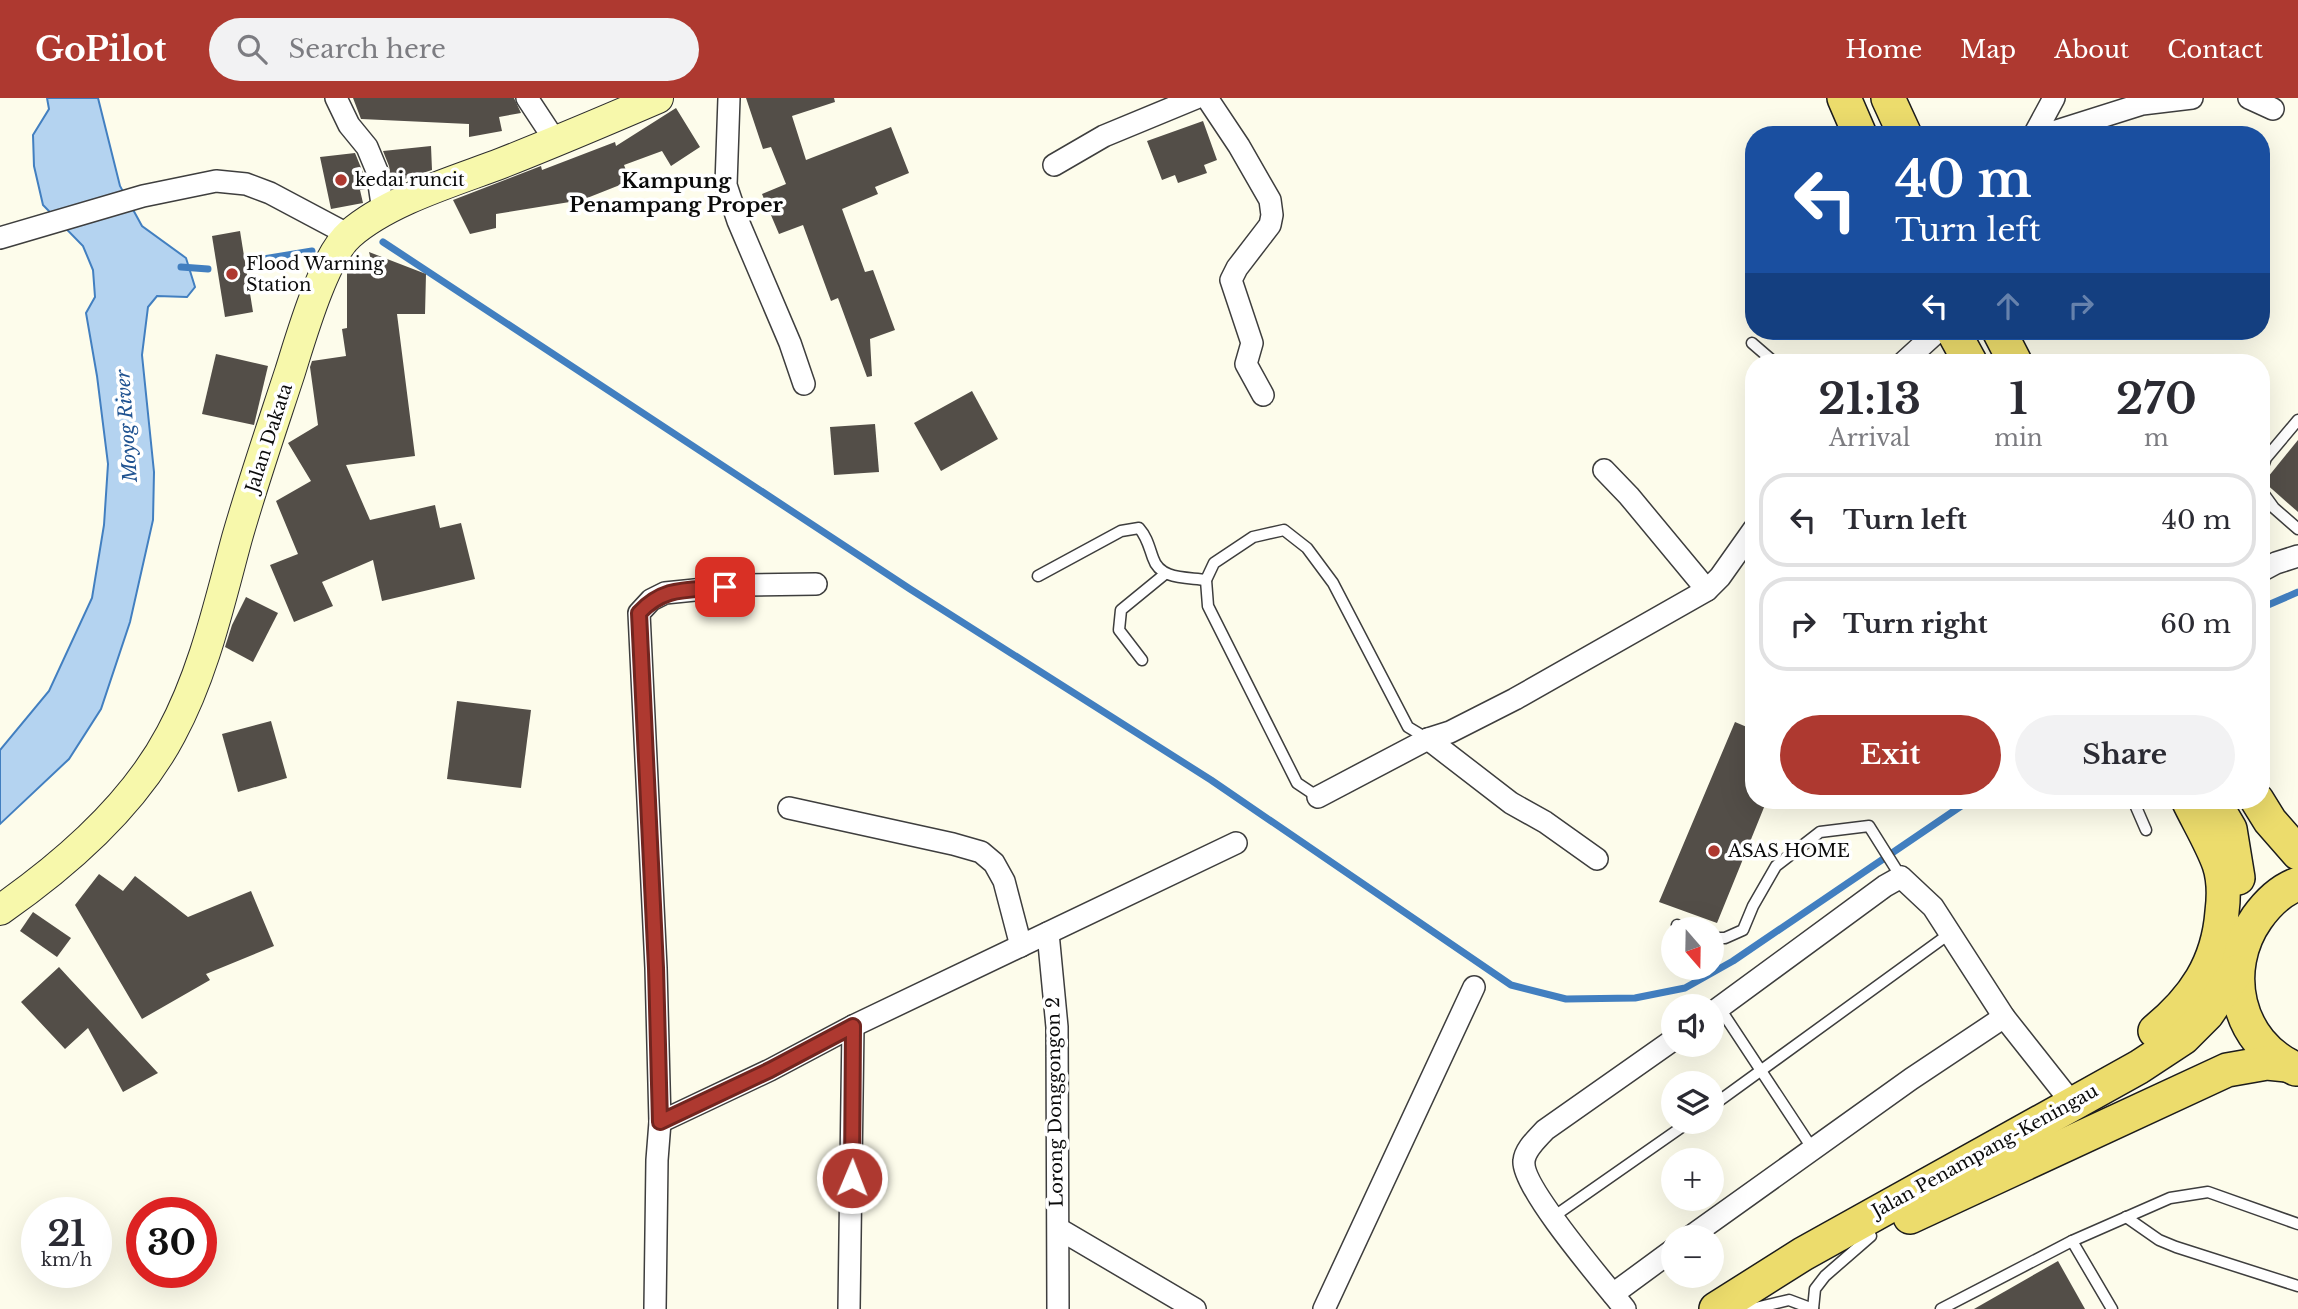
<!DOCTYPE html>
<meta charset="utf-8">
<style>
:root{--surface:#fff;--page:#f2f2f3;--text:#2b2b33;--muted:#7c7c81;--line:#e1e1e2;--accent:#ae3930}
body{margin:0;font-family:"Libre Baskerville",serif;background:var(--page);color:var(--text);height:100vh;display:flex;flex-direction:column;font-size:26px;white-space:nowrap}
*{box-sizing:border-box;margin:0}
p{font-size:23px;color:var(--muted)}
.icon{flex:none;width:38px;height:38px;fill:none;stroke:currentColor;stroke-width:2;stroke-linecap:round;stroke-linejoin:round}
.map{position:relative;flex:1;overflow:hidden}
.drawer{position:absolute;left:1745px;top:256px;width:525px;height:455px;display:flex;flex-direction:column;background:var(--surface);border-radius:28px;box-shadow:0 7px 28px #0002}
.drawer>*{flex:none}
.banner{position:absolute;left:1745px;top:28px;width:525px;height:214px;border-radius:28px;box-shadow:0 7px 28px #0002;background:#1a4fa0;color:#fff;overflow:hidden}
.needle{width:46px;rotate:160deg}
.fabs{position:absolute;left:1661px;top:819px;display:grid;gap:14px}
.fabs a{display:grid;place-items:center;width:63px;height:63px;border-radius:50%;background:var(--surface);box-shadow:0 7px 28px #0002;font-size:35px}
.speed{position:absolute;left:21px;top:1099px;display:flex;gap:14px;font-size:35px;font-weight:700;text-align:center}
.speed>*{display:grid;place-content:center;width:91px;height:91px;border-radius:50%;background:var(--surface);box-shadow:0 7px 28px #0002;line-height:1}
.speed small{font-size:18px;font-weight:400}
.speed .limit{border:10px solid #d22;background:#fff;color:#111}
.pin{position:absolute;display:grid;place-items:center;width:60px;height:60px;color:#fff;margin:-30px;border-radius:14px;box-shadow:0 4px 10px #0006}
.me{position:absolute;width:77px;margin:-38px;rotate:1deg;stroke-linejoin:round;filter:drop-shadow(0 0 5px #0008)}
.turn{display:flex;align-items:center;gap:24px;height:147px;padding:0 35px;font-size:32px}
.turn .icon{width:91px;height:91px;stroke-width:2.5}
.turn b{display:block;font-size:49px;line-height:60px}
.lanes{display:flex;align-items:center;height:66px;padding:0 35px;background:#0003;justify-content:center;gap:35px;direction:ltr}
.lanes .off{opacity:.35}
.eta{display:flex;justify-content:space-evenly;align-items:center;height:119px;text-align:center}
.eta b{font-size:42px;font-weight:800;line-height:49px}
.cta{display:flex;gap:14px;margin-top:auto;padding:14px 35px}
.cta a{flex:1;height:80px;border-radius:42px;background:var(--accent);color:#fff;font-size:28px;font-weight:800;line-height:80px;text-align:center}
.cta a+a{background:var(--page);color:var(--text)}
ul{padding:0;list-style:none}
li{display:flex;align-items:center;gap:21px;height:94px;margin:0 14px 10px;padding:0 21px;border:4px solid var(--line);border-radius:28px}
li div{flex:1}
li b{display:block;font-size:26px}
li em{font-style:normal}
header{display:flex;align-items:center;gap:42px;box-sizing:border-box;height:98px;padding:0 35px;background:var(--accent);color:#fff}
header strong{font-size:33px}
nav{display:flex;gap:38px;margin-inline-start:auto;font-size:24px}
.search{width:490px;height:63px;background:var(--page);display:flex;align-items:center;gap:18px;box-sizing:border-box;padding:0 24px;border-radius:38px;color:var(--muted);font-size:26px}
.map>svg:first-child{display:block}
.water{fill:#b4d3f0;stroke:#427fc0;stroke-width:2}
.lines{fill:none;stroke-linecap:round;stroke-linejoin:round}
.stream{stroke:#427fc0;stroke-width:7}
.building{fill:#534e48}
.lane-casing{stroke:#3e3e3e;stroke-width:13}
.street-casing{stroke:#3e3e3e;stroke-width:24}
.secondary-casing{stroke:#2d2d2d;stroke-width:32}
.primary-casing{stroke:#1c1c1c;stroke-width:36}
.lane{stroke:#fff;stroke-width:10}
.street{stroke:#fff;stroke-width:21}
.secondary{stroke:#f7f8ab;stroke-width:30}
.primary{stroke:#ecdc6c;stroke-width:33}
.route-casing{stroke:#71251f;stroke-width:18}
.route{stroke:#ae3930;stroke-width:12}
.poi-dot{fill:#ae3930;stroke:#fff;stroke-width:2.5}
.labels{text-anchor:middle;stroke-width:7;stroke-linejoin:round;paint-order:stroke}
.poi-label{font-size:18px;fill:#0b0b0b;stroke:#fff;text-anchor:start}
.street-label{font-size:18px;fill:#0b0b0b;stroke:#fff}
.water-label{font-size:19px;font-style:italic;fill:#205391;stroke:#fff}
.quarter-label{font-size:21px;font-weight:bold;fill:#0b0b0b;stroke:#fff}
</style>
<header>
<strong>GoPilot</strong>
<div class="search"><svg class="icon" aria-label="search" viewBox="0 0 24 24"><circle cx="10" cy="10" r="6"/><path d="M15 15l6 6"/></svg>Search here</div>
<nav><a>Home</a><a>Map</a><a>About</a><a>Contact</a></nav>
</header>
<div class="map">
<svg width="2298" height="1211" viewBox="0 0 2298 1211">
<rect width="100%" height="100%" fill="#fdfceb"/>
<path class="water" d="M47,0h51l22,88 22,40 44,32 9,29 -8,10 -30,-1 -9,11 -6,48 12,117 -1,48 -23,102 -29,87 -32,50 -69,65v-74l49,-59 43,-93 12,-73 4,-61 -11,-88 -11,-63 9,-16 -2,-27 -10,-24 -40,-41 -9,-39 -1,-31 16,-26z"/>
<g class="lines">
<g class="stream">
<path d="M383,144l527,347 301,191 300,205 55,14 69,-1 50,-10 48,-27 237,-161"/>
<path d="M251,163l61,-10"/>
<path d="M181,169l27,2"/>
<path d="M2261,510l37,-16"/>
</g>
</g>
<g class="building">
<path d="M353,0h161l7,15 -22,4 3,14 -33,6v-13l-108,-5z"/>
<path d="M746,0h88l1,4 -43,14 14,44 85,-33 18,46 -34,14 3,7 -36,15 23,63 8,-2 22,60 -25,9 2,37 -5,1 -29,-79 -7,3 -28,-76 -24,9 -17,-40 24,-10 -15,-37 -8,2z"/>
<path d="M676,10l24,39 -29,19 -9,-15 -38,14 6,16 -48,19 -86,14v14l-26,6 -17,-34 88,-34 1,4 73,-28 1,4z"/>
<path d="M1203,23l14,39 -13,5 3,8 -29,10 -3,-8 -13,5 -15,-39z"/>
<path d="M431,48l1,24 -40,13 -3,-17 -6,-15z"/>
<path d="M355,55l9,22 2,14 -6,1 3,13 -32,6 -11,-52z"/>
<path d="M240,133l13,81 -28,5 -13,-81z"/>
<path d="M369,154l57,22 -1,40h-28l18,142 -69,9 24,55 65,-15 5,23 21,-5 14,56 -93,22 -9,-41 -51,22 11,24 -39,16 -24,-57 28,-11 -22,-53 35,-20 -23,-38 30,-18 -8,-58 2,-6 34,-5 -4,-27 5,-1v-58l25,-6z"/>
<path d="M216,256l52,12 -14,59 -52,-11z"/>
<path d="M972,293l26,48 -57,32 -27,-48z"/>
<path d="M875,326l4,48 -45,3 -4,-48z"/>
<path d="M2298,342v72l-34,-30z"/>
<path d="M246,499l32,16 -25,49 -28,-15 7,-22z"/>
<path d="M457,603l74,9 -10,78 -74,-9z"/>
<path d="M271,623l16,57 -49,14 -16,-58z"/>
<path d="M1735,624l19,8v70h13l-50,123 -58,-21z"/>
<path d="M99,776l24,17 12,-15 53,41 63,-26 23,55 -68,28 4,6 -68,39 -67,-114z"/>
<path d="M33,814l38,26 -14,19 -37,-26z"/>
<path d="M59,869l11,12 88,94 -35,19 -35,-64 -23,21 -44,-47z"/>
<path d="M2058,1163l27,48h-111z"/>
</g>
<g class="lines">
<defs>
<g id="lane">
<path d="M1752,245l22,19"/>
<path d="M2261,374l5,-14 32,-38"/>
<path d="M2261,392l13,18 24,21"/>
<path d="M1038,478l83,-45 18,-3c8,9 10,19 14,30 7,22 33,19 53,22"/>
<path d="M1142,562l-23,-30 2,-20 44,-36"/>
<path d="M1318,699l-21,-14 -89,-177 -2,-26 8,-17 39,-26 31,-7 23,18 26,35 75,144 20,12"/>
<path d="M2133,702l13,30"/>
<path d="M1677,827l6,4"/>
<path d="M1712,840h13l18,-8 10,-24 23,-40 44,-34 49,-6 32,51"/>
<path d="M1719,909l93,141"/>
<path d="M1712,1008l237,-172"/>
<path d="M1553,1119l136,-95"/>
<path d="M2126,1119l33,23 17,7 122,39"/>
<path d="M2072,1143l40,68"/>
<path d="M1751,1211l38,-9 24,9"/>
<path d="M1813,1211l2,-20 10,-13 46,-40"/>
<path d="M1941,1211l131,-68 98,-43 38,-6 90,32"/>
</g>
<g id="street">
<path d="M336,0l13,27 18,22 10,24 6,40"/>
<path d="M527,0l29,44"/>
<path d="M729,0l-3,87 12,36 52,122 14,41"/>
<path d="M1207,0l32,48 31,54 2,15 -2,10 -33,43 -6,12 21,63 -6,21 17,31"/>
<path d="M2249,0l24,11"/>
<path d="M2034,37l20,-37"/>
<path d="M2044,37l98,-31 50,-6"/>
<path d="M1054,67l50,-29 92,-38"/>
<path d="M0,140l143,-42 73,-15 30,3 24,9 79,42"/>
<path d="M1904,264l34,-31"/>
<path d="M1604,372l25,26 78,94"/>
<path d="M2261,473l15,-8 22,-7"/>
<path d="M1428,641l83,64 34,19 52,37"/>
<path d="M1318,699l110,-58 22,-7 65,-33 192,-109 13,-13 34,-48"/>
<path d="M789,710l164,36 28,8 13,11 10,18 17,65"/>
<path d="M1048,835l9,94 1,282"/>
<path d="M1712,915l173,-127 16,-9 32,30 71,110 68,86"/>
<path d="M660,1024l110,-52 83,-44 383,-183"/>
<path d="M1059,1131l136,80"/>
<path d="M1690,1139l221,-158 93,-62"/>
<path d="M1613,1196l60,-44"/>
<path d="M655,1211l2,-149 3,-38 -4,-154 -17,-355 12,-13 14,-7 79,-8 72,-1"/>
<path d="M849,1211l4,-283"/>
<path d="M1324,1211l150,-322"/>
<path d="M1625,1211c-19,-24 -104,-122 -101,-148 1,-12 13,-22 21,-31l128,-90"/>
</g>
<path id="secondary" d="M0,812c66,-46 133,-104 171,-176 33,-61 48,-130 66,-196 16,-56 35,-111 53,-166 11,-35 34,-116 60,-138 39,-34 105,-53 152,-71 53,-21 105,-43 156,-65"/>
<g id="primary">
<path d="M1844,0l16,37"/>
<path d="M1888,0l17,37"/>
<path d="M1953,233l17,31"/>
<path d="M1999,233l16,31"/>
<path d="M2213,702l17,29 8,49"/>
<path d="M2257,702l13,21 28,32"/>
<path d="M2155,933c39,-32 63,-67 67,-119 2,-16 2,-33 -3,-48 -8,-22 -21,-43 -31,-64"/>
<path d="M2296,971c-60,-26 -75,-100 -39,-151 10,-14 24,-28 41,-34"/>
<path d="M1910,1119l317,-147 40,-7 20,2"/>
<path d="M1716,1211l87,-55 336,-187 44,-29 24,-24 29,-42"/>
</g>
</defs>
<use href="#lane" class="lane-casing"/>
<use href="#street" class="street-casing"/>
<use href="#secondary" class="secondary-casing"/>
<use href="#primary" class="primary-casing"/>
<use href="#lane" class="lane"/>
<use href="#street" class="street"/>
<use href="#secondary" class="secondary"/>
<use href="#primary" class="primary"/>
</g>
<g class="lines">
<defs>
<path id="route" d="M725,489c-36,4 -60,-2 -86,26l17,355 4,154 110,-52 83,-44 -1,152"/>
</defs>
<use href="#route" class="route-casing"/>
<use href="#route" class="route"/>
</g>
<g class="poi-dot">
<circle cx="341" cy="82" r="7"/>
<circle cx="232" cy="176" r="7"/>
<circle cx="1714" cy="753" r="7"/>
</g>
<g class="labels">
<g class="poi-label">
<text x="355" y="88">kedai runcit</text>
<text x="246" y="172">Flood Warning<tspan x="246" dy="21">Station</tspan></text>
<text x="1728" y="759">ASAS HOME</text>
</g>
<g class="street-label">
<text transform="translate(269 340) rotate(-72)" y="6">Jalan Dakata</text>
<text transform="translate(1055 1004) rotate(-91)" y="6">Lorong Donggongon 2</text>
<text transform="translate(1985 1053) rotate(-29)" y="6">Jalan Penampang-Keningau</text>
</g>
<g class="water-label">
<text transform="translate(126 328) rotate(-94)" y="7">Moyog River</text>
</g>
<g class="quarter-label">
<text x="676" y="90">Kampung<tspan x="676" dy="24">Penampang Proper</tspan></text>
</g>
</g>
</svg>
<div class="fabs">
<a><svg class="needle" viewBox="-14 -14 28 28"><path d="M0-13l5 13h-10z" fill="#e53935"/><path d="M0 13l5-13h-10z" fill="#7c7c81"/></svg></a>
<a><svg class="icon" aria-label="sound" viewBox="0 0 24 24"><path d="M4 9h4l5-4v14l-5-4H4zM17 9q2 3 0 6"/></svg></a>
<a><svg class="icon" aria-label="layers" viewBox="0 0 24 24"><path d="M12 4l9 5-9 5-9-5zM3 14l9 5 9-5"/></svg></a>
<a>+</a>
<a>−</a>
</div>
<div class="speed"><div>21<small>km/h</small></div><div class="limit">30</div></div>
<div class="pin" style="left:725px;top:489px;background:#d93025"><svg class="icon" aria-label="arrive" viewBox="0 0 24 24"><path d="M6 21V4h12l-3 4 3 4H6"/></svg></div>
<svg class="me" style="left:852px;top:1080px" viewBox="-20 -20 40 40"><circle r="17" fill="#ae3930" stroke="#fff" stroke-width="3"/><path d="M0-11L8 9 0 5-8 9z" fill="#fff"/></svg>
<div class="banner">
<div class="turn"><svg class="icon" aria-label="left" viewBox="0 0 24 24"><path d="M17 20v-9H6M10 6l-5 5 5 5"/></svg><div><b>40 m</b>Turn left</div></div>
<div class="lanes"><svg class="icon" aria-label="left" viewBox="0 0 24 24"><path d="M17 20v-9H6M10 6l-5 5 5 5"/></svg><svg class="icon off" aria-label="ahead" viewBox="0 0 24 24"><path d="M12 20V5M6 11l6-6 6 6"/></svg><svg class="icon off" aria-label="right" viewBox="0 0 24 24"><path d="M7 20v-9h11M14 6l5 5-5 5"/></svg></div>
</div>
<section class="drawer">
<div class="eta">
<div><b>21:13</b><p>Arrival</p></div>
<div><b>1</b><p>min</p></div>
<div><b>270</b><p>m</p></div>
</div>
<ul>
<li><svg class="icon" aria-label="left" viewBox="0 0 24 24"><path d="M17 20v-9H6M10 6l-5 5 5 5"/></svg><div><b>Turn left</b></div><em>40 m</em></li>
<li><svg class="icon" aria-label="right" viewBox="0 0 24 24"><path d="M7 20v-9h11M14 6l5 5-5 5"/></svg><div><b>Turn right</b></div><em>60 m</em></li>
</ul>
<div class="cta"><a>Exit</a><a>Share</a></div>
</section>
</div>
